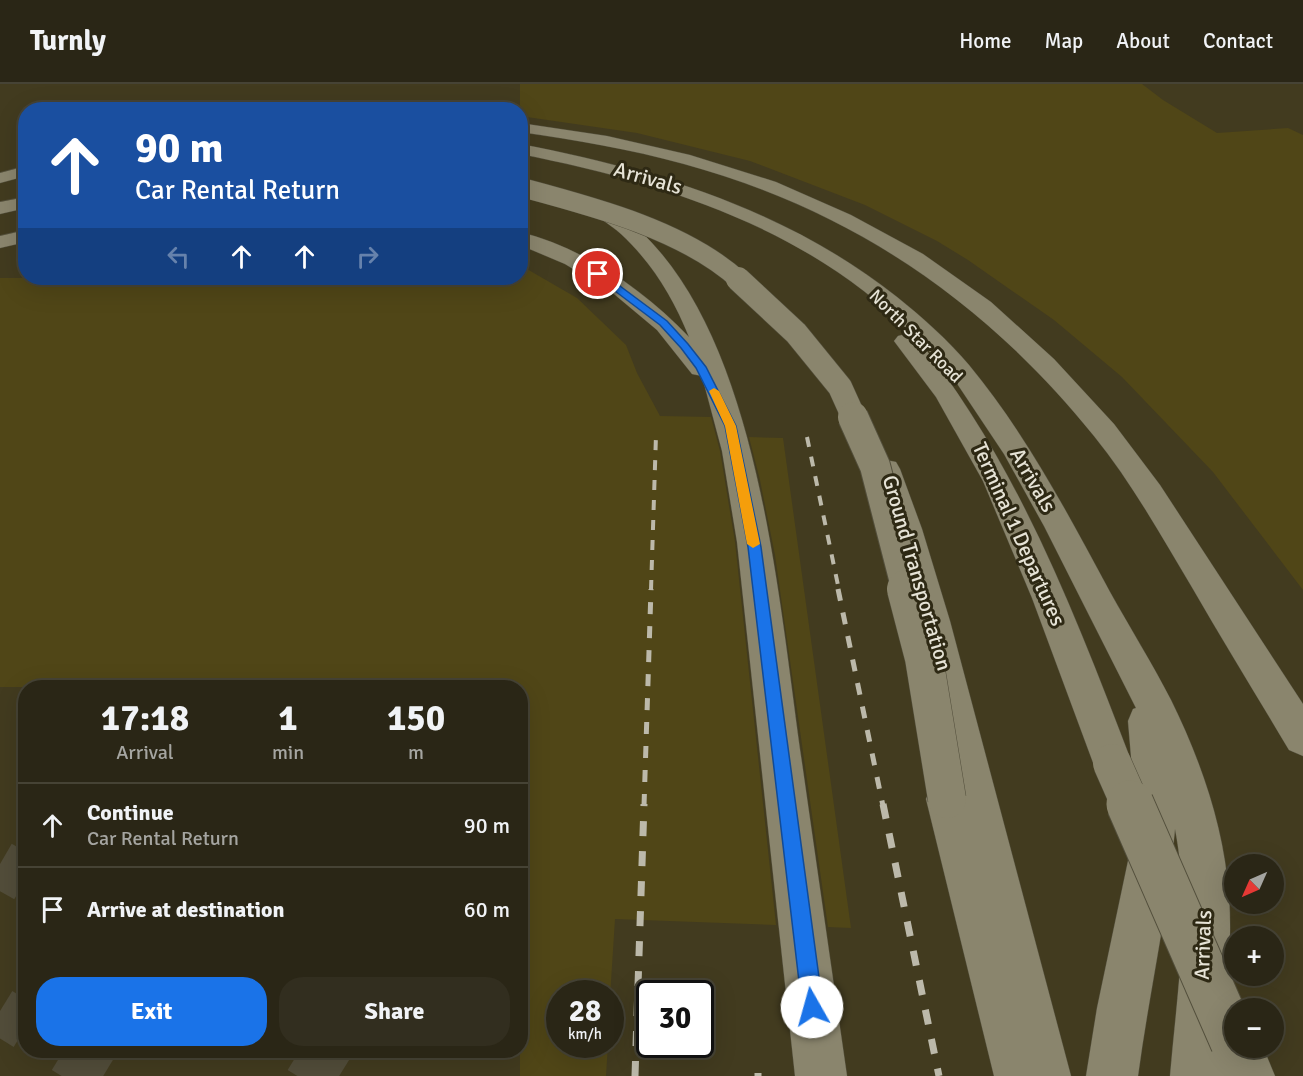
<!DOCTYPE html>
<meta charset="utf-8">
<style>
:root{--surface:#2a2616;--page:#322e1f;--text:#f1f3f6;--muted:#a5a5a1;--line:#464335;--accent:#1a73e8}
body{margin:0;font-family:Signika,sans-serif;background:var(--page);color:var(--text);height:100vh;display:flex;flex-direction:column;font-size:22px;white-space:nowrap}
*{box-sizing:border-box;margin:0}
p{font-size:20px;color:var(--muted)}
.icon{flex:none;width:33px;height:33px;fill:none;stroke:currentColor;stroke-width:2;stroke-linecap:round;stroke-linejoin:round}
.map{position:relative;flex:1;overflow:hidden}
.sheet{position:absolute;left:18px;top:596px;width:510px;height:378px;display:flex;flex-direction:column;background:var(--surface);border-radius:24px;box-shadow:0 6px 24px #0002,0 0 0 2px var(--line)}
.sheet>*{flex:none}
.banner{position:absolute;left:18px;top:18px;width:510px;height:183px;border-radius:24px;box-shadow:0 6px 24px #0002,0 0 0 2px var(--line);background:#1a4fa0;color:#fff;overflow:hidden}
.needle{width:39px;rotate:225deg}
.controls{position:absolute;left:1224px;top:770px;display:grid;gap:12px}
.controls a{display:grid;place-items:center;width:60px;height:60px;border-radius:50%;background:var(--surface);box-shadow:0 6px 24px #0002,0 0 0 2px var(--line);font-size:30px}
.speed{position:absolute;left:546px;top:896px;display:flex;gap:12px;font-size:30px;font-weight:700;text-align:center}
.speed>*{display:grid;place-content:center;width:78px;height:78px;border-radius:50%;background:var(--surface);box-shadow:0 6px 24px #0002,0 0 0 2px var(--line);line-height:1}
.speed small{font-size:15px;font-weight:400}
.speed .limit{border:3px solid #111;border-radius:9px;background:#fff;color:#111}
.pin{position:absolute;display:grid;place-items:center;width:51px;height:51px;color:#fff;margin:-26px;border:3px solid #fff;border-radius:50%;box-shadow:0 2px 6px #0007}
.me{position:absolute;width:66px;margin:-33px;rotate:353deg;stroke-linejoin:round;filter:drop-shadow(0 0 4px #0008)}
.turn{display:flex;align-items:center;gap:21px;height:126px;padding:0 18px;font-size:27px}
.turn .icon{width:78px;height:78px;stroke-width:2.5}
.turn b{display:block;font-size:42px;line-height:51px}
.lanes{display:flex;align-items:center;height:57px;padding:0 18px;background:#0003;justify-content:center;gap:30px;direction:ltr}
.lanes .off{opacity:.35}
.eta{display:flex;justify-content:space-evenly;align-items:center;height:102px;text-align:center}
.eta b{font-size:36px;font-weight:800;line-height:42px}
.cta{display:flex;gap:12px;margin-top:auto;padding:12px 18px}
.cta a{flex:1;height:69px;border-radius:24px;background:var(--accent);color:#fff;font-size:24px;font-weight:800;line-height:69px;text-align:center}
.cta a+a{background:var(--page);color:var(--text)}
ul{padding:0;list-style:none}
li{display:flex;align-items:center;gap:18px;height:84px;padding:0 18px;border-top:2px solid var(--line)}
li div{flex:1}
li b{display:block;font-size:22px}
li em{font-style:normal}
header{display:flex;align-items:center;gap:36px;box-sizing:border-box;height:84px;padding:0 30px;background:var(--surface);border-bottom:2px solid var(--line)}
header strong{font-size:28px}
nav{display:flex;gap:33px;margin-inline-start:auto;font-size:21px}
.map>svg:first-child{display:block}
.built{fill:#423b1f;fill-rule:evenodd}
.building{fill:#504617}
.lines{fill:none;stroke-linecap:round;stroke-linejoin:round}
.street-tunnel{stroke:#524d3a;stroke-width:47;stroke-dasharray:47 23;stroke-linecap:butt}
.street-casing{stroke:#534f3c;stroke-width:1}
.street{fill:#8a856d;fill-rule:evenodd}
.rail-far2{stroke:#bcb9aa;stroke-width:4;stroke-dasharray:10 10;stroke-linecap:butt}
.rail-far1{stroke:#bcb9aa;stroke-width:5;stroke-dasharray:12 12;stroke-linecap:butt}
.rail{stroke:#bcb9aa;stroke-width:7;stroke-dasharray:15 15;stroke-linecap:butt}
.street-bridge-far4-casing{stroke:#534f3c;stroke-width:20;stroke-linecap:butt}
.street-bridge-far3-casing{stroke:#534f3c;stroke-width:25;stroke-linecap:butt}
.street-bridge-far2-casing{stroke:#534f3c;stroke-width:32;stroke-linecap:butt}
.street-bridge-far1-casing{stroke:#534f3c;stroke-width:39;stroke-linecap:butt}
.street-bridge-casing{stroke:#534f3c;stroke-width:49;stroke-linecap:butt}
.street-bridge-far4{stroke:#8a856d;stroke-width:19}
.street-bridge-far3{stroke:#8a856d;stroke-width:24}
.street-bridge-far2{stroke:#8a856d;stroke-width:30}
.street-bridge-far1{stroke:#8a856d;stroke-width:38}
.street-bridge{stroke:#8a856d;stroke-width:47}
.route{fill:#1a73e8;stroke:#114b97;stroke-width:1.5}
.slow{fill:#f59e0b}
.labels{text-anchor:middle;stroke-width:6;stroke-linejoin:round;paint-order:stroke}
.far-street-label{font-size:18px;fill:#e6e3d6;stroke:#2e2914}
.street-label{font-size:21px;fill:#e6e3d6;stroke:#2e2914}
</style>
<header>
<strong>Turnly</strong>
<nav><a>Home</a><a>Map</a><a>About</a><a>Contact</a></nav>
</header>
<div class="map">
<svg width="1303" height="992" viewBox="0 0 1303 992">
<rect width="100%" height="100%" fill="#38331e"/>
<path class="built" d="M0,0h1303v992h-1303zM26,26h494v168h-494zM26,603h494v363h-494zM1234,780h40v39h-40zM1234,852h40v39h-40zM560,909h50v51h-50zM650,909h50v51h-50zM1234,924h40v39h-40z"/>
<g class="building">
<path d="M520,0h622l21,16 54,33 71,-5 15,7v455l-90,-118 -91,-95 -68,-57 -86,-60 -31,-19 -72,-36 -115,-44 -113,-28 -117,-17z"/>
<path d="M520,181l57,33 49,47 11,28 23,43 51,1 9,34 15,91 41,383 -161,-6 -5,78v-4h-50v51h48l-2,32h-86v-389h-520v-409h520z"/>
<path d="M749,353l34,1 68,490 -23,-1 -53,-372 -15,-75z"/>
</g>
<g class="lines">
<g class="street-tunnel">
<path d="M0,780l26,15"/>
<path d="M0,927l26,16"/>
<path d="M64,966l43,26"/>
<path d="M300,966l42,26"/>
</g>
<defs>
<g id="street">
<path d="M520,39l87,13 83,19 86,27 75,33 72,39 68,48 63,57 60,65 46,61 143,219v52l-14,-6c-32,-54 -65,-107 -96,-161 -31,-52 -61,-106 -99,-153 -109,-135 -242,-226 -410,-272 -54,-15 -108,-24 -164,-32z"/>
<path d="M520,60c136,26 267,66 377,153 25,20 51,43 72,68 57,69 99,149 141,227 20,36 42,71 61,108 30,61 53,127 58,196 3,43 -1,87 -4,130l9,-4v25h29l12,29h-105c7,-83 21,-165 5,-247 -7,83 -26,164 -37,247h-52l11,-68 31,-147 6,-69 -6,-71 5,-12 3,-1 -92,-182 -40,-72 -52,-78 -37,-40c102,125 160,278 217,427l-6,13 -14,5 -14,-5 -66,-178 -49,-117 -47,-84 -42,-56 4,-5 8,-2 8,2c-103,-107 -251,-154 -394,-182z"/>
<path d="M26,82v10l-26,7v-10z"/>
<path d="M26,113v11l-26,6v-12z"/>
<path d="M595,115c17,4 33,20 45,32 121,112 139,376 162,532 15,105 30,209 45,313h-52l-58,-534 -15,-91 -20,-75 -10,-2 -35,-44 -43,-36 -49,-30 -45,-19v-13c64,16 124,58 169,105 -16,-40 -37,-74 -68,-103 -11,-10 -27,-18 -35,-30l3,-4z"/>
<path d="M26,146v12l-26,6v-12z"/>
<path d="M886,376l10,2 4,7 22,60 28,92 121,455h-77l-68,-277 6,-14 15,-6 6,3 -45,-192 -36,-121 4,-7z"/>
</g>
</defs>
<use href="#street" class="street-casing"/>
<use href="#street" class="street"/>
<g class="rail-far2">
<path d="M807,353l32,153"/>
<path d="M651,506l5,-155"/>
</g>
<g class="rail-far1">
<path d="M838,505l45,217"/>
<path d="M644,722l7,-217"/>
</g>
<g class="rail">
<path d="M883,720l56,272"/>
<path d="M758,989v3"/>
<path d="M635,992l9,-272"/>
</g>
<defs>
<path id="street-bridge-far4" d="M520,103c71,19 165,43 220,94"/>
<path id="street-bridge-far3" d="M738,195l58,54 44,54 14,31"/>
<path id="street-bridge-far2" d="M853,333l22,49 32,124"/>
<g id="street-bridge-far1">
<path d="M906,505l18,69 23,141"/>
<path d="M1112,679l19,43"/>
</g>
<path id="street-bridge" d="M1130,720l104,238"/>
</defs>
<use href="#street-bridge-far4" class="street-bridge-far4-casing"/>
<use href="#street-bridge-far3" class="street-bridge-far3-casing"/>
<use href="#street-bridge-far2" class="street-bridge-far2-casing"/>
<use href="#street-bridge-far1" class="street-bridge-far1-casing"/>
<use href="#street-bridge" class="street-bridge-casing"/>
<use href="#street-bridge-far4" class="street-bridge-far4"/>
<use href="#street-bridge-far3" class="street-bridge-far3"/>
<use href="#street-bridge-far2" class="street-bridge-far2"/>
<use href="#street-bridge-far1" class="street-bridge-far1"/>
<use href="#street-bridge" class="street-bridge"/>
</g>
<path class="route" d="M595,188h6l66,49 21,23 18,23 30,59 25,121 62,460 -3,7 -8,3 -7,-3 -3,-7 -54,-460 -23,-121 -29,-58 -15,-20 -21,-23 -65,-49z"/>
<path class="slow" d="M714,304l5,3 17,35 24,118 -7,4 -6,-4 -22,-118 -16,-35z"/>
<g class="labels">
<g class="far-street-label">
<text transform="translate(916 252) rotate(45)" y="6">North Star Road</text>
</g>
<g class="street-label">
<text transform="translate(648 94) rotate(16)" y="7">Arrivals</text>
<text transform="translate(1033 396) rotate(60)" y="7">Arrivals</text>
<text transform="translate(1019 450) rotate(66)" y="7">Terminal 1 Departures</text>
<text transform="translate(917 489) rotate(74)" y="7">Ground Transportation</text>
<text transform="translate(1203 861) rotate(-88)" y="7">Arrivals</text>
</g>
</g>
</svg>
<div class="controls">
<a><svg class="needle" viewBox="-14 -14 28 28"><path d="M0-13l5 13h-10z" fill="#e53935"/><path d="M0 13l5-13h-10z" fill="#a5a5a1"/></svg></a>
<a>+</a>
<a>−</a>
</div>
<div class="speed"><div>28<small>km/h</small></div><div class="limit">30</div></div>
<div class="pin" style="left:598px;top:190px;background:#d93025"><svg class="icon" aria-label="arrive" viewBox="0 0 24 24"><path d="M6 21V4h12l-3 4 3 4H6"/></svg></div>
<svg class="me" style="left:812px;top:923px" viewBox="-20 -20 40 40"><circle r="19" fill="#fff"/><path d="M0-13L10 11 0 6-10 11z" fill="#1a73e8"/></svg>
<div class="banner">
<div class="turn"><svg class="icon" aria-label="ahead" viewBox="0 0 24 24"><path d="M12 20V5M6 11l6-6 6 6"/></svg><div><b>90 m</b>Car Rental Return</div></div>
<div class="lanes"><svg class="icon off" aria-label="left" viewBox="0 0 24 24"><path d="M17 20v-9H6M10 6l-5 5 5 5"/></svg><svg class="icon" aria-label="ahead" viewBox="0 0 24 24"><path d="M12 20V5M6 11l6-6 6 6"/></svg><svg class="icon" aria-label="ahead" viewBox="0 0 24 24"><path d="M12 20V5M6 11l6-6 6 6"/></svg><svg class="icon off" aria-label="right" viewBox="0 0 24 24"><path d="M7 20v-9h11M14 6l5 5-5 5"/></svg></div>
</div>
<section class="sheet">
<div class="eta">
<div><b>17:18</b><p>Arrival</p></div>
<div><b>1</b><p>min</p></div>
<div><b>150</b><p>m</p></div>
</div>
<ul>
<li><svg class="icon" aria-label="ahead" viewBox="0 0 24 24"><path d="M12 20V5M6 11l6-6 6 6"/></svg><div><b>Continue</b><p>Car Rental Return</p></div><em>90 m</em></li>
<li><svg class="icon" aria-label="arrive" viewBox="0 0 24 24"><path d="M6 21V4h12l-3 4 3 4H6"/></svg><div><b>Arrive at destination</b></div><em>60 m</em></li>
</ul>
<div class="cta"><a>Exit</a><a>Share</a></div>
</section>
</div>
